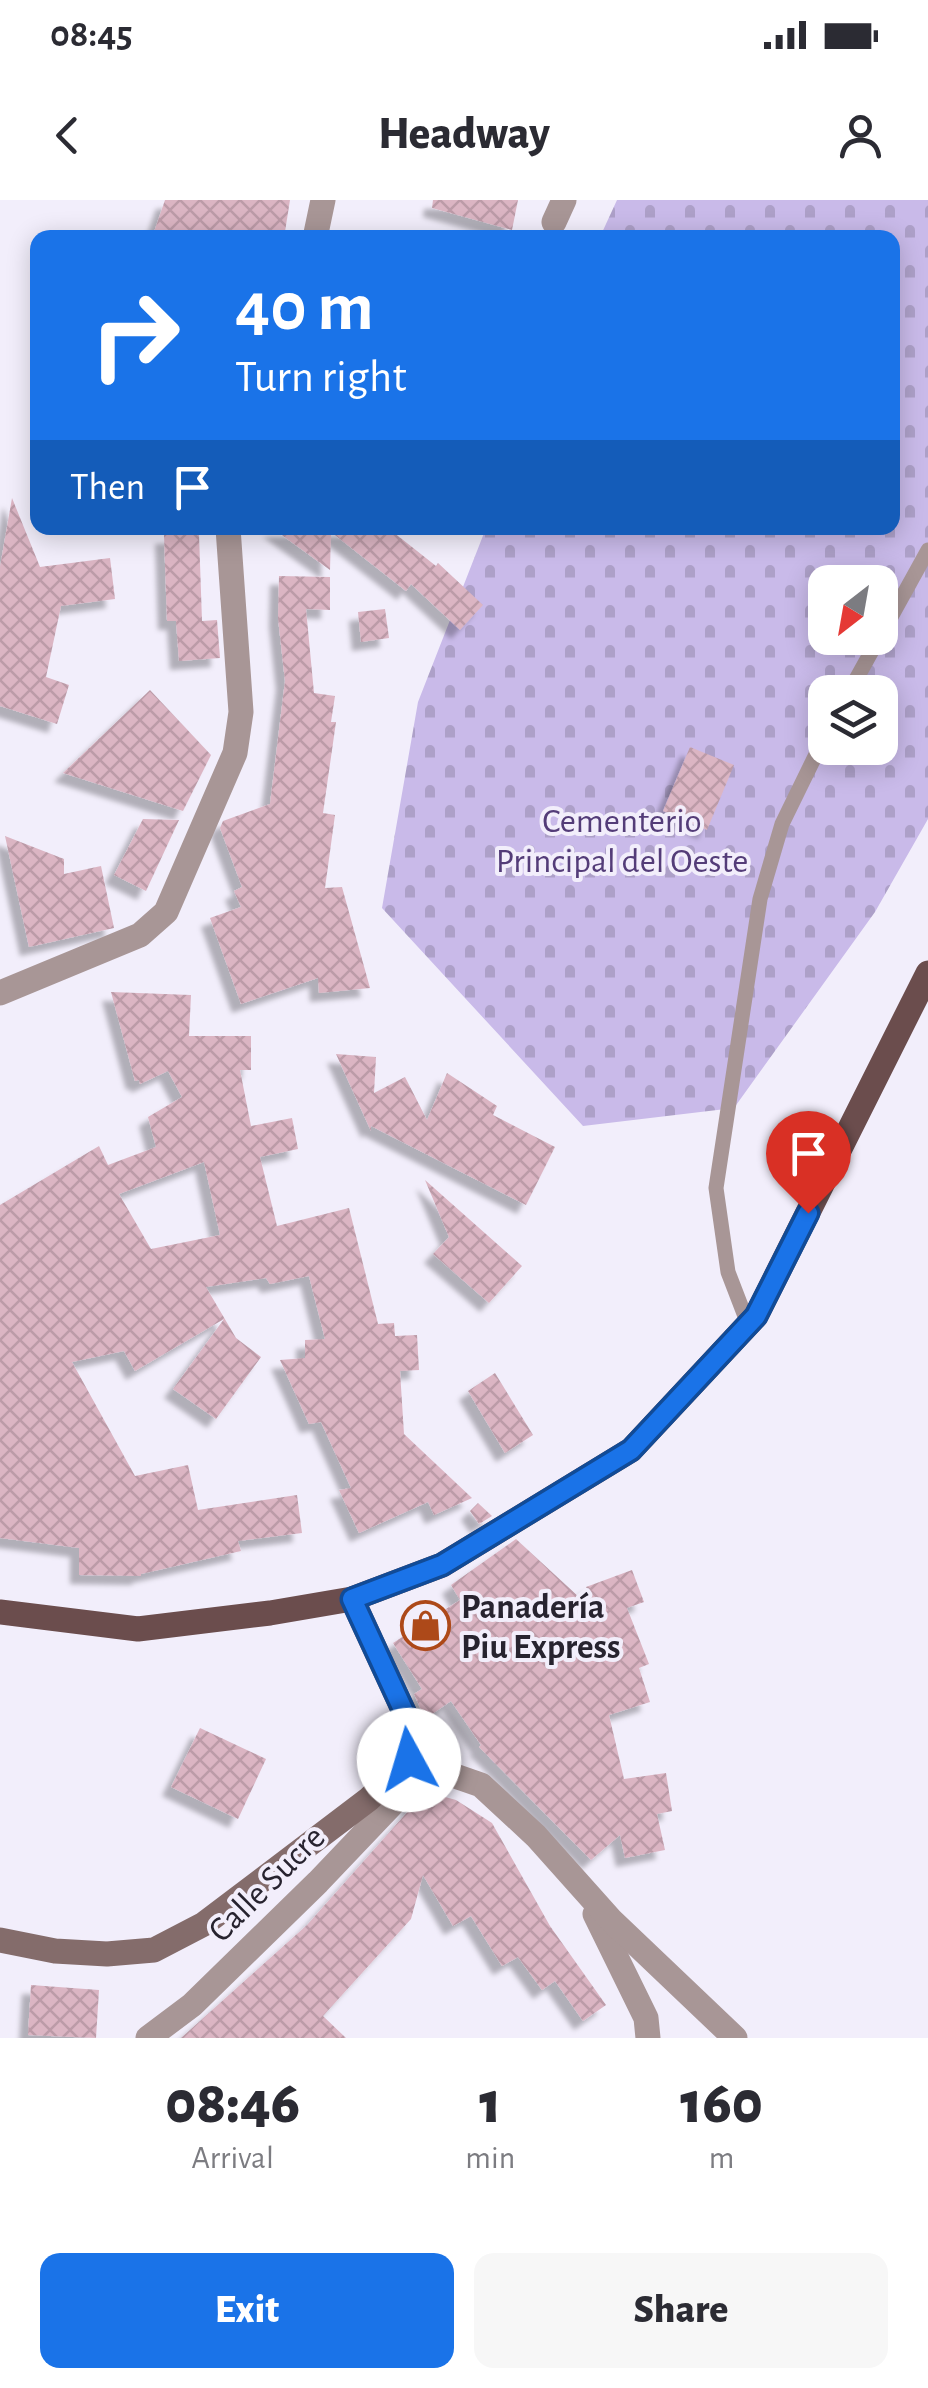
<!DOCTYPE html>
<meta charset="utf-8">
<style>
:root{--surface:#fff;--page:#f7f7f7;--text:#2b2b33;--muted:#7c7c81;--accent:#1a73e8}
body{margin:0;font-family:"Alegreya Sans",sans-serif;background:var(--page);color:var(--text);height:100vh;display:flex;flex-direction:column;font-size:38px;white-space:nowrap}
*{box-sizing:border-box;margin:0}
p{font-size:32px;color:var(--muted)}
.icon{flex:none;width:55px;height:55px;fill:none;stroke:currentColor;stroke-width:2;stroke-linecap:round;stroke-linejoin:round}
.map{position:relative;height:1838px;overflow:hidden}
.drawer{display:flex;flex-direction:column;background:var(--surface);flex:1}
.drawer>*{flex:none}
.hud{position:absolute;left:30px;top:30px;width:870px;height:305px;border-radius:20px;box-shadow:0 5px 25px #0003;background:#1a73e8;color:#fff;overflow:hidden}
.needle{width:65px;rotate:211deg}
.controls{position:absolute;left:808px;top:365px;display:grid;gap:20px}
.controls a{display:grid;place-items:center;width:90px;height:90px;border-radius:20px;background:var(--surface);box-shadow:0 5px 25px #0003;font-size:50px}
.pin{position:absolute;display:grid;place-items:center;width:85px;height:85px;color:#fff;margin:-102px -42px;border-radius:50% 50% 50% 0;rotate:-45deg;box-shadow:0 0 10px #0007}
.pin .icon{rotate:45deg}
.me{position:absolute;width:110px;margin:-55px;rotate:354deg;stroke-linejoin:round;filter:drop-shadow(0 0 8px #0008)}
.turn{display:flex;align-items:center;gap:35px;height:210px;padding:0 40px;font-size:45px}
.turn .icon{width:130px;height:130px;stroke-width:2.5}
.turn b{display:block;font-size:70px;line-height:85px}
.then{display:flex;align-items:center;height:95px;padding:0 40px;background:#0003;gap:20px;font-size:38px}
.eta{display:flex;justify-content:space-evenly;align-items:center;height:170px;text-align:center}
.eta b{font-size:60px;font-weight:800;line-height:70px}
.cta{display:flex;gap:20px;margin-top:auto;padding:20px 40px}
.cta a{flex:1;height:115px;border-radius:20px;background:var(--accent);color:#fff;font-size:40px;font-weight:800;line-height:115px;text-align:center}
.cta a+a{background:var(--page);color:var(--text)}
.status{display:flex;justify-content:space-between;align-items:center;height:70px;padding:0 50px;background:var(--surface);direction:ltr}
.status svg{height:28px;fill:currentColor}
header{display:flex;justify-content:space-between;align-items:center;height:130px;padding:0 40px;background:var(--surface);font-size:45px;font-weight:800}
.map>svg:first-child{display:block}
.cemetery{fill:url(#cemetery-stones);fill-rule:evenodd}
.building{fill:url(#building-cross-hatch);fill-rule:evenodd;filter:url(#shadow)}
.lines{fill:none;stroke-linecap:round;stroke-linejoin:round}
.lane{stroke:#a89696;stroke-width:15}
.street{stroke:#a89696;stroke-width:25}
.secondary{stroke:#846c6b;stroke-width:25}
.primary{stroke:#6b4d4d;stroke-width:25}
.route-casing{stroke:#114b97;stroke-width:25}
.route{stroke:#1a73e8;stroke-width:18}
.labels{text-anchor:middle;stroke-width:8;stroke-linejoin:round;paint-order:stroke}
.park-label{font-size:35px;fill:#533c78;stroke:#f2eefb}
.poi-label{font-size:35px;font-weight:bold;fill:#27232f;stroke:#f2eefb;text-anchor:start}
.street-label{font-size:35px;fill:#27232f;stroke:#f2eefb}
</style>
<div class="status"><b>08:45</b><svg viewBox="0 0 49 12"><path d="M0 12V9h3v3zM5 12V6h3v6zM10 12V3h3v9zM15 12V0h3v12zM26 1h20v11H26zM47 4h2v5h-2z"/></svg></div>
<header><svg class="icon" aria-label="back" viewBox="0 0 24 24"><path d="M15 5l-7 7 7 7"/></svg>Headway<svg class="icon" aria-label="person" viewBox="0 0 24 24"><circle cx="12" cy="8" r="4"/><path d="M4 21q1-7 8-7t8 7"/></svg></header>
<div class="map">
<svg width="928" height="1838" viewBox="0 0 928 1838">
<defs>
<pattern id="cemetery-stones" width="16" height="16" patternUnits="userSpaceOnUse" patternTransform="scale(2.5)"><rect width="16" height="16" fill="#c9bae9"/><path d="M2 7V4a2 2 0 0 1 4 0v3zM10 15v-3a2 2 0 0 1 4 0v3z" fill="#ada0c8"/></pattern>
<pattern id="building-cross-hatch" width="8" height="8" patternUnits="userSpaceOnUse" patternTransform="scale(2.5)"><rect width="8" height="8" fill="#dbb5c3"/><path d="M0 0l8 8M0 8l8-8" fill="none" stroke="#bc9ba8"/></pattern>
<filter id="shadow"><feDropShadow dx="-9" dy="9" stdDeviation="2.5" flood-color="#0004"/></filter>
</defs>
<rect width="100%" height="100%" fill="#f2eefb"/>
<path class="cemetery" d="M617,0h311v619l-53,93 -141,196 -151,18 -201,-218 36,-206 68,-174h406v-290l-292,-1zM825,382h55v56h-55zM825,492h55v56h-55z"/>
<g class="building">
<path d="M165,0h125l-6,38h-132z"/>
<path d="M433,0h85l-6,30 -80,-22z"/>
<path d="M12,298l28,69 70,-9 5,41 -54,7 -15,71 23,8 -12,39 -57,-18v-139z"/>
<path d="M272,328h116l48,38 2,-3 45,42 -23,25 -49,-46 -5,7 -75,-59 -1,38z"/>
<path d="M199,334l3,87 15,-1 3,38 -41,3 -3,-40h-9l-3,-86z"/>
<path d="M279,376l51,1v33l-24,-1 8,84 21,3 -4,26h5l-13,91 12,2 -10,73 17,-1 28,101 -51,5 -1,-15 -77,26 -31,-86 31,-11 -7,-16 8,-4 -22,-59 3,-7 47,-17 15,-123 -7,-63z"/>
<path d="M385,409l4,29 -28,4 -3,-30z"/>
<path d="M150,490l61,65 -28,56 -120,-38z"/>
<path d="M690,547l44,18 -27,65 -44,-19z"/>
<path d="M143,619l36,1 -33,71 -32,-16z"/>
<path d="M5,636l59,23v15l37,-8 13,62 -85,19z"/>
<path d="M111,792l80,3 -2,41h62v34h-11l11,56 41,-8 6,31 -38,8 17,69 72,-18 29,116 16,-1 1,13 22,-1 2,35 -19,1 4,63 68,64 -38,17 -6,-13 -69,31 -20,-43 12,-2 -30,-66 -12,2 -29,-64 25,-2v-18l20,-1 -16,-63 -39,8 -4,-6 -60,9 30,51 25,19 -45,62 -43,-30 51,-70 -89,52 -11,-20 -52,11 63,114 53,-11 10,45 99,-15 5,38 -64,8 3,10 -100,23v2l-62,-1v-27l-79,-10v-333l99,-59 9,19 48,-18 -8,-30 34,-20 -14,-26 -28,13 -1,-4 -4,1zM204,962l16,73 -69,14 -32,-55z"/>
<path d="M336,854l40,3 -2,36 31,-16 22,43 20,-47 50,33 -4,9 62,32 -29,58 -155,-79v5z"/>
<path d="M425,980l97,86 -33,37 -56,-49 16,-17z"/>
<path d="M495,1173l38,62 -28,18 -37,-62z"/>
<path d="M478,1303l14,13 -13,8 -9,-13z"/>
<path d="M516,1339l89,82 -19,-34 46,-17 12,32 -17,6 22,56 -10,4 11,34 -41,13 15,64 42,-6 6,38 -15,3 8,36 -40,8 -5,-23 -29,25 -112,-113 2,-2 -30,-44 -26,18 -11,-25 8,-5 -29,-46 67,-43 -9,-15z"/>
<path d="M200,1528l66,31 -28,60 -67,-32z"/>
<path d="M420,1590l36,10 36,23 58,103 56,79 -23,16 -28,-40 -13,9 -24,-33 -16,9 -31,-50 -18,10 -30,-51 -12,44 -88,97 23,22h-165l126,-113 103,-116z"/>
<path d="M31,1785l68,5 -3,48 -68,-3z"/>
</g>
<g class="lines">
<g class="lane">
<path d="M880,437l48,-87"/>
<path d="M849,492l30,-54"/>
<path d="M748,1124l-20,-52 -12,-84 44,-289 22,-75 43,-88"/>
</g>
<g class="street">
<path d="M554,22l10,-22"/>
<path d="M315,38l8,-38"/>
<path d="M0,793l140,-58 26,-23 69,-159 6,-41 -13,-184"/>
<path d="M595,1714l51,104 2,20"/>
<path d="M148,1838l44,-33 126,-123 80,-84 11,-38 72,25 55,51 75,84 124,118"/>
</g>
<path class="secondary" d="M0,1740l55,11 52,3 47,-4 50,-26 165,-125 40,-39 3,-31 -60,-130"/>
<path class="primary" d="M0,1412l138,17 132,-16 82,-14 90,-34 189,-115 125,-134 172,-343"/>
</g>
<g class="lines">
<defs>
<path id="route" d="M409,1560l3,-31 -60,-130 90,-34 189,-115 125,-134 52,-103"/>
</defs>
<use href="#route" class="route-casing"/>
<use href="#route" class="route"/>
</g>
<defs>
<symbol id="shop-ring" viewBox="-11 -11 22 22"><circle r="9.5" fill="#f2eefb" stroke="#ad4919" stroke-width="1.5"/><path d="M-5-2.5h2.3a2.7 3.5 0 0 1 5.4 0H5L5.5 6h-11ZM-1.5-2.5h3a1.5 2.3 0 0 0-3 0Z" fill="#ad4919"/></symbol>
</defs>
<g fill-rule="evenodd">
<use href="#shop-ring" x="398" y="1398" width="55" height="55"/>
</g>
<g class="labels">
<g class="park-label">
<text x="622" y="632">Cementerio<tspan x="622" dy="40">Principal del Oeste</tspan></text>
</g>
<g class="poi-label">
<text x="461" y="1418">Panadería<tspan x="461" dy="40">Piu Express</tspan></text>
</g>
<g class="street-label">
<text transform="translate(266 1683) rotate(-45)" y="12">Calle Sucre</text>
</g>
</g>
</svg>
<div class="controls">
<a><svg class="needle" viewBox="-14 -14 28 28"><path d="M0-13l5 13h-10z" fill="#e53935"/><path d="M0 13l5-13h-10z" fill="#7c7c81"/></svg></a>
<a><svg class="icon" aria-label="layers" viewBox="0 0 24 24"><path d="M12 4l9 5-9 5-9-5zM3 14l9 5 9-5"/></svg></a>
</div>
<div class="pin" style="left:808px;top:1013px;background:#d93025"><svg class="icon" aria-label="arrive" viewBox="0 0 24 24"><path d="M6 21V4h12l-3 4 3 4H6"/></svg></div>
<svg class="me" style="left:409px;top:1560px" viewBox="-20 -20 40 40"><circle r="19" fill="#fff"/><path d="M0-13L10 11 0 6-10 11z" fill="#1a73e8"/></svg>
<div class="hud">
<div class="turn"><svg class="icon" aria-label="right" viewBox="0 0 24 24"><path d="M7 20v-9h11M14 6l5 5-5 5"/></svg><div><b>40 m</b>Turn right</div></div>
<div class="then">Then<svg class="icon" aria-label="arrive" viewBox="0 0 24 24"><path d="M6 21V4h12l-3 4 3 4H6"/></svg></div>
</div>
</div>
<section class="drawer">
<div class="eta">
<div><b>08:46</b><p>Arrival</p></div>
<div><b>1</b><p>min</p></div>
<div><b>160</b><p>m</p></div>
</div>
<div class="cta"><a>Exit</a><a>Share</a></div>
</section>
